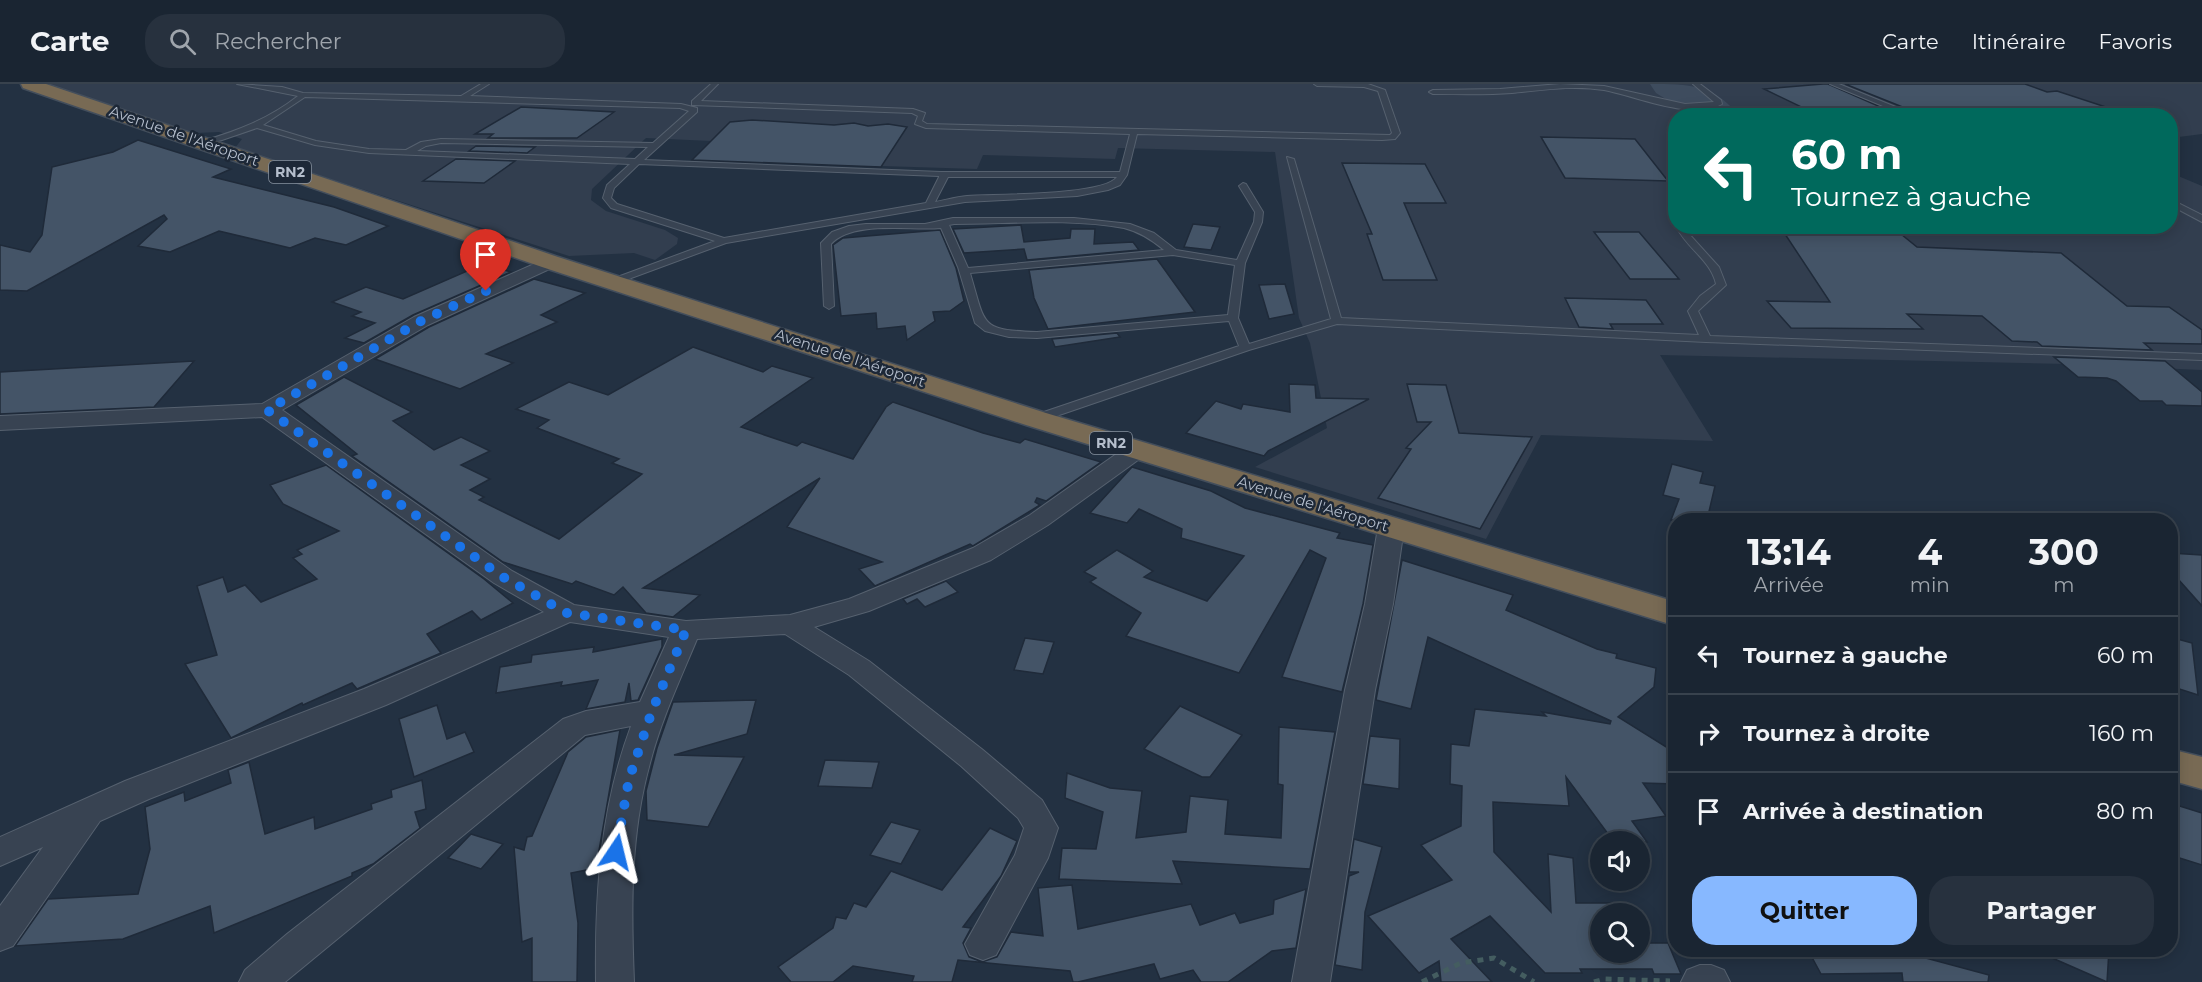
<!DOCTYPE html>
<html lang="fr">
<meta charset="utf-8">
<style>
:root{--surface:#1a2532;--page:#27313e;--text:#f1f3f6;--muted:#9fa5ac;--line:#38424d;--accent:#87b8ff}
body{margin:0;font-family:Montserrat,sans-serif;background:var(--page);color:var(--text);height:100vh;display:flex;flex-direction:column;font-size:22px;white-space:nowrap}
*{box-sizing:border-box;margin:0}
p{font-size:20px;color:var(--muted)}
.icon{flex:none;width:33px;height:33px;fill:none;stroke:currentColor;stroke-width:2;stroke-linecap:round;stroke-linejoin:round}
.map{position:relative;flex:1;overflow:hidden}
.details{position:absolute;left:1668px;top:429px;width:510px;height:444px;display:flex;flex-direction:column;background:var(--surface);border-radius:24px;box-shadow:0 3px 15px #0003,0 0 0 2px var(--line)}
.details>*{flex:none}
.banner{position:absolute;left:1668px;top:24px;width:510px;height:126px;border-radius:24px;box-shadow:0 3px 15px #0003,0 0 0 2px var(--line);background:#00695c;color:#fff;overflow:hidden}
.tools{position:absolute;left:1590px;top:747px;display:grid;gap:12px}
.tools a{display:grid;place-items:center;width:60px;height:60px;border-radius:50%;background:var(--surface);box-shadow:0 3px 15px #0003,0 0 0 2px var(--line);font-size:30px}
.pin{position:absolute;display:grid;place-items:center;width:51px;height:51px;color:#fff;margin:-62px -26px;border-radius:50% 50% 50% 0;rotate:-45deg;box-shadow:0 0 6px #0007}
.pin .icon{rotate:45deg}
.me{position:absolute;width:66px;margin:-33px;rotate:10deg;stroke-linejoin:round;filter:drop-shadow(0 0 4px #0008)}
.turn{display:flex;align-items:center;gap:21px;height:126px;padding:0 24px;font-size:27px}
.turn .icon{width:78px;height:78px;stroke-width:2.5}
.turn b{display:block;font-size:42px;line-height:51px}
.eta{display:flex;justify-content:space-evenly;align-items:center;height:102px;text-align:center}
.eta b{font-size:36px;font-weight:700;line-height:42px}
.primary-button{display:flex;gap:12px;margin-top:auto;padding:12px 24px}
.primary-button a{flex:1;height:69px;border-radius:24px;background:var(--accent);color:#111;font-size:24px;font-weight:700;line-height:69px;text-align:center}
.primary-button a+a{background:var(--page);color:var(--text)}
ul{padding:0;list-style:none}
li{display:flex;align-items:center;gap:18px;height:78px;padding:0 24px;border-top:2px solid var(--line)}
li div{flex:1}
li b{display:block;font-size:22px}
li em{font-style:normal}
header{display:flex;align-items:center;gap:36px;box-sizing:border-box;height:84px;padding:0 30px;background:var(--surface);border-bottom:2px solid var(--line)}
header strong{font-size:28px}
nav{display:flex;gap:33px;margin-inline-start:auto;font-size:21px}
.search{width:420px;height:54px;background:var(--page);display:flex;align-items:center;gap:15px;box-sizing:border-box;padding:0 21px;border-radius:24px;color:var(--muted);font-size:22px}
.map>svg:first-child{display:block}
.airport{fill:#323e4f}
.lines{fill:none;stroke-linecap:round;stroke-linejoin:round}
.taxiway{fill:#3e4c5e;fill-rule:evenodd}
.building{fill:#445467;stroke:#1f2a39;stroke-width:1.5}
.lane-casing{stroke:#56616f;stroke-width:2}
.street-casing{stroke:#56616f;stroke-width:2}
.highway-casing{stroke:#434e5c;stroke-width:3}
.path{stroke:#445d60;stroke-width:5;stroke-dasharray:6 6;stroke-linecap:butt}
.lane{fill:#384352;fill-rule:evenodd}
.street{fill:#384352;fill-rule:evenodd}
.highway{fill:#786a54;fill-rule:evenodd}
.route{stroke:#1a73e8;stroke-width:10;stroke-dasharray:0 18}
.labels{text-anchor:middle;stroke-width:5;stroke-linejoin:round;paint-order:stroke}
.shield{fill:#1d2837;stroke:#87919f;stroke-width:1.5}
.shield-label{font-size:14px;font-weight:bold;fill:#b5becc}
.street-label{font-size:15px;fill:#b5becc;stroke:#1d2837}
</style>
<header>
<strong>Carte</strong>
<div class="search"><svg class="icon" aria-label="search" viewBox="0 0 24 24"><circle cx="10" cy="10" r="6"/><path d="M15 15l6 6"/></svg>Rechercher</div>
<nav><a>Carte</a><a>Itinéraire</a><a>Favoris</a></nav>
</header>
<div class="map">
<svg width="2202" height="898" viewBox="0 0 2202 898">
<rect width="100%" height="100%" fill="#233142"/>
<path class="airport" d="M44,0h2158v50l-31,4 -1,-22h-494v110h494l1,-53 31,13v184l-135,-6 -407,-9 53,86 -172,-6 -55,104 -231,-72 72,-39 -17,-85 -11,-25 -24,-166 -157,-4 -3,11 -132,-4 -6,14 -285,-9 19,-19 -65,-3 -54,51 -1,11 15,11 59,19 13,8 -1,6 -22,16 -21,-7 -65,3 -334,-108 7,-9 -23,-7 -23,1z"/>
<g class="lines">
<path class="taxiway" d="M1650,0c39,0 64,0 89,32h-46l-37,-23z"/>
</g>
<g class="building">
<path d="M1823,0h5l64,28 -31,4h-41l-56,-27z"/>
<path d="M1845,0h180l22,8 10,-1 61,20 -1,5 -186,-1 -9,-6 -12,1z"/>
<path d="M521,23l93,5 -37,26h-89l5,-4h-18z"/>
<path d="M752,36l82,5 20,-2 14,3 20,-2 19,3 -26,40 -189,-7 38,-38z"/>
<path d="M1541,53l94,2 33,42 -103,-3z"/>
<path d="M138,56l93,29 -18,8 121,30 54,19 -42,19 -31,-7 -25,10 -71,-17 -49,21 -32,-6 29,-27 -3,-4 -137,76 -27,-1v-45l30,7 12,-17 10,-68 61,-15z"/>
<path d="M476,62l59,1 -8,6 -58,-2z"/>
<path d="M456,75l59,2 -31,22 -61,-2z"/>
<path d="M1342,79l83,1 21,39h-42l33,77h-54l-16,-46h5z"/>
<path d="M1193,140l27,3 -9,23 -27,-3z"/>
<path d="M1021,141l3,17 46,-4 1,-9h24l-1,15 39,-2 6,8 -112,10 -3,-11 -60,4 -11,-24z"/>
<path d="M1796,142h95l26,21 144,6 66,53 42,1 33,23v14l-58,-1 8,7 -110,-4 -5,-4 -25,-1 -30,-25 -75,-2 16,15 -132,-1 -24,-27 63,1 -47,-71 19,1z"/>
<path d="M940,146l16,38 8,33 -14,10 -17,1 2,9 -28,19 -2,-14 -28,3 -1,-16 -35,3 -8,-71 10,-7z"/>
<path d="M1594,148h45l40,47h-49z"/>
<path d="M1157,175l38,53 -147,17 -14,-31 -5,-28z"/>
<path d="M483,180l28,8 -98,43 -49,28 -19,-5 30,-15 -23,-7 9,-4 -29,-10 34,-15 37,12z"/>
<path d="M534,195l51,14 -44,22 16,7 -71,32 27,9 -53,26 -85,-30 54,-32z"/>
<path d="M1285,200l9,30 -25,5 -10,-34z"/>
<path d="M1565,214l81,2 17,24h-53l3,5 -34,-2z"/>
<path d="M1117,249l3,4 -65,10 -3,-8z"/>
<path d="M693,263l70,25 9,-6 41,12 -72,49 56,19 5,-4 51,17 33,-52 7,-5 90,31 37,10 5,-4 76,23 -55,39 -9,-3 -2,4 5,3 -67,41 -3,-2 -95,42 -16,-17 23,-7 -95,-35 33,-49 -177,110 57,7 -27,22 -27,-4 -23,-26 -9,8 -38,-14 -4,3 -69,-22 -151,-106 5,-2 -61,-49 48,-28 68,35 -19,9 41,29 27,-13 29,14 -29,14 29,14 -20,11 14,7 -5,3 80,39 83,-65 -30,-11 7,-4 -82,-31 12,-8 -33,-11 53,-27 39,13z"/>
<path d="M2054,273l111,4 37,31v14l-36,-1 -4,-4h-22l-24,-20 -9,-3 -29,-1z"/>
<path d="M194,277l-40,46 -154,7v-42z"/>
<path d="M1289,300l26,1 1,13 53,1 -101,52 -4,5 -78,-23 30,-32 25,8 2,-5 47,8z"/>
<path d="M1407,300l39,1 13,48 73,4 -52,92 -102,-31 33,-49 -5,-1 25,-26h-14z"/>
<path d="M1672,380l31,8 -3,11 15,3 -8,34h-36l8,-21 -16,-4z"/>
<path d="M326,381l158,114 29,24 -32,17 -9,-9 -45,23 14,19 -84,36 -5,-6 -49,22 -1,-2 -71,35 -46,-74 32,-9 -20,-69 26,-9 5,15 17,-7 16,17 56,-23 -24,-21 9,-4 -5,-4 42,-19 -56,-27 -13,-19z"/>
<path d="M1132,383l79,24 34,17 95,25 -3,5 36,7 -10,59 -21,88 -60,-15 44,-119 -16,-8 -71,123 -113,-37 15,-23 -51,-31 6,-4 -12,-6 33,-22 36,21 -9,6 63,24 37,-45 -63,-18 1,-9 -43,-20 -12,14 -37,-10z"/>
<path d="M2170,469l32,2v51l-32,-36z"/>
<path d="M1402,476l111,35 -7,15 91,39 20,5 -1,4 40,10 -2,19 -36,30 58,36v31l-33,-1 23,33 -34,5 15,21h-33l-48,-65 3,29 -76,-4 1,50 57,60 -3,-58 25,4 3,45h43l4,11h-23v38h40v-9h28l13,31h-27l-2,-5h-72l2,4h-37l-55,-57 -39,23 41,43h-51l-2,-21 -20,12 -51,-57 84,-36 -31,-35 40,-19 1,-40 -12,-2 1,-40 18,2 6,-37 71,7 -4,-4 68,12 1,-3 -183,-84 -17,72 -35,-9z"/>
<path d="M946,497l12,11 -33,15 -8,-8 -10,5 -4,-5z"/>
<path d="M2170,553l22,6 6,52 -28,-9z"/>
<path d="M1025,554l29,4 -11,32 -29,-4z"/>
<path d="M662,555v8l-24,53 -7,1 -2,-18 -4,19 -39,7 12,-29 -37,6 1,-4 -66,11 4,-26 31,-5 1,-7 62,-8 -1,5z"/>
<path d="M756,616l-9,34 -73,21 70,2 -36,70 -61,-7 -1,-29 11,-43 16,-46z"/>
<path d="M437,621l10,34 18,-7 9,20 -60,25 -15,-58z"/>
<path d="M1180,622l62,29 -32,42h-8l-58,-28z"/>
<path d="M1279,643l56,5 -25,137 -137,-8 9,23 -123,-5 3,-31 34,1 7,-37 -38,-14 2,-25 43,15 32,3 -6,47 50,-6 4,-36 38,4 -3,34 56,4 2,-53 -5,-1z"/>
<path d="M620,646l-24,138 -25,5 7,50 -1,59h-45v-44l-10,4 -8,-95 10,3 3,-13 5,-1 36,-84 18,-15z"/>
<path d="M1370,652l30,3 -1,50 -36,-5z"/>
<path d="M825,676l54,2 -7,26 -54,-2z"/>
<path d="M249,678l16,72 49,-17 1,12 57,-20 -1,-5 21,-7 -1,-7 31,-10 4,29 -11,3 5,16 -47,36 -21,9v3l-138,57 -4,-27 -87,33 -108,7 33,-47 90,-5 12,-45 -5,-42 39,-15 1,9 46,-18 -3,-13z"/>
<path d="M2170,719l32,10v52l-32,-10z"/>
<path d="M891,738l29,8 -19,34 -31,-9z"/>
<path d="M990,744l27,13 -16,35 -38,51 8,1 -8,15 6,14 13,5 15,-5 14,-25 32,4 -5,-48 34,-3 6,44 113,-25 9,21 35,-12 5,10 33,-9 1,-14 32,-11 -10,59 -24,3 -44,31h-27l-8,-12 -33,9 -6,-15 -76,18h-5l-3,-11 -112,-11 -6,22h-40l2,-6 -61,-10 -20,16h-42l-13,-15 55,-39 3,-11 10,2 8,-16 12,4 25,-36 51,19z"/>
<path d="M471,750l32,10 -22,25 -33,-11z"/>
<path d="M1354,755l28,8 -17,65 -3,58 -27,-5 14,-89 10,-4h-10z"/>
<path d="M1808,866h88l93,25 -1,7h-85l-1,-9 -81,1z"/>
<path d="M2034,866h75l-2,32z"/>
</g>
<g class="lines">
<defs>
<g id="lane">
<path d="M237,0l45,3 21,6 158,3 20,-12h8l-19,12 211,8 16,4v4l-53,48 297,12h179l10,-38 -204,-6 -11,-4 3,-8 -6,-3 -220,-8v-4l19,-17h7l-17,17 212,8 12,4 -3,8 5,3 463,11 2,-2 -14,-42 -14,-4 -47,-1 -3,-2h54l17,6 15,43 -5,6 -13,1 -245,-6 -10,41 -7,10 -12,5 -31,6 -112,6 -239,41 -111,41 -3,-1v-4l103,-38 -104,-33 -8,-10 4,-13 23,-21 -261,-11 -54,-8 -58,-17 -35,12 -20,5v-4c35,-10 67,-22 96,-45zM305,13l375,11 9,3 -36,32 -212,-4 -20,3 -15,8 -37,-1 -53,-8 -53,-16zM441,59l207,4 -13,12 -218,-8 9,-5zM639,80l300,12v1l-13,26 -202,35 -107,-34 -6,-6 3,-10zM948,93h169c-14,19 -123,17 -150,19 -11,1 -21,4 -32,6z"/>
<path d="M1560,0l44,2 81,18 29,-2 -21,-18h7l21,16 1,4c-30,17 -86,-8 -118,-14 -31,-5 -61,0 -92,3 -26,2 -53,1 -79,1l-4,-2 4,-2 67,-1z"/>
<path d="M1830,0h9l79,32h-11z"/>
<path d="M1287,73l7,2 47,159 358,17 -11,-24 12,-15 16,-12c-5,-23 -28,-35 -39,-56l13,-2 -3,3 3,6 29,32 7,18 -28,26 12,25 492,18v6l-496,-18 -369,-18 -88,26 -213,73 -4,-1 -2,-3 2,-3 207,-70 -10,-25 -192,17 -28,-1 -24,-6 -10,-8 -17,-56 -17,-39c-31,3 -88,-8 -110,16l3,62 -5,3 -5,-3 -3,-63 11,-11 17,-6 17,-2h59l28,-6h121l56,6 24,9 22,17 61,10 17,-38 1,-10 -16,-26 4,-3 3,1 17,28 -1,10 -17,41 -7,55 11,26 82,-25zM954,140c55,0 115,-6 170,4 16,4 28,12 40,22l-196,18 -19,-43zM1173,171l62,10 -7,50 -191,17c-58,-2 -51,-6 -67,-59z"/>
<path d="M2170,115l32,16v7l-32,-17z"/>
</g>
<g id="street">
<path d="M550,173l6,1 3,4 -3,4 -128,59 -146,85 230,161 62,34 112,16 104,-6 59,-16 124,-51 57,-33 99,-70 8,-2 8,2 4,5 -4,5 -97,70 -57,35 -122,51 -55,16 55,34 114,89 59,50 16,28 -10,30 -52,97 -13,5 -13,-5 -5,-11 50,-89 9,-27 -6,-10 -57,-52 -112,-91 -64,-41 -88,5c-17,41 -36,81 -47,124 -20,72 -19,146 -16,219h-38c-1,-88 4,-173 35,-256l-46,9 -300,247h-46l6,-12 42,-36 276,-215 23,-8 54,-9 29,-65 -99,-15 -184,83 -237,94 -49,22 -87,125 -13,5v-45l43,-59 -43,19v-29l125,-56 239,-92 180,-77 -50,-29 -232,-166 -262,13v-14l262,-12 152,-87z"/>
<path d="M1391,436l9,3 4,5 -11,76 -18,86 -45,292h-38l53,-292 20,-86 13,-76 4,-5z"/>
<path d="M1700,881h11l13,5 6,12h-49l6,-12z"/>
</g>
<g id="highway">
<path d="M21,0h25l512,173 488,156 630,189v24l-650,-201 -484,-158 -519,-179z"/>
<path d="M2170,665l32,8v32l-32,-9z"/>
</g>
</defs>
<use href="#lane" class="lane-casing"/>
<use href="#street" class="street-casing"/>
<use href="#highway" class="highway-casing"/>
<g class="path">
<path d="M1422,898l39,-19 33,-5 40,24"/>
<path d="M1594,898l11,-3 65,2"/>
</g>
<use href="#lane" class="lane"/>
<use href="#street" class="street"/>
<use href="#highway" class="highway"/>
</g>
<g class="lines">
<path class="route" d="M486,207l-65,30 -154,89 236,167 64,36 119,17 -34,81 -23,68 -13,73"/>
</g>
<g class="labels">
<g class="shield">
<rect x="269" y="77" width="42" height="22" rx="4.5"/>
<rect x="1090" y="348" width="42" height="22" rx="4.5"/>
</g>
<g class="shield-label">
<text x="290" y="93">RN2</text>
<text x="1111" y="364">RN2</text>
</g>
<g class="street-label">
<text transform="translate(184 52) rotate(19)" y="5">Avenue de l'Aéroport</text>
<text transform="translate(850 274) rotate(18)" y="5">Avenue de l'Aéroport</text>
<text transform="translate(1313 420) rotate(17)" y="5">Avenue de l'Aéroport</text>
</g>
</g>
</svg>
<div class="tools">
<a><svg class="icon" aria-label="sound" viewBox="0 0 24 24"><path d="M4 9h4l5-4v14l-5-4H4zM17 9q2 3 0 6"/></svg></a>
<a><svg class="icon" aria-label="search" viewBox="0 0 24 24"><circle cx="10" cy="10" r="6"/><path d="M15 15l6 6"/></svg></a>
</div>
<div class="pin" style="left:486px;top:207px;background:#d93025"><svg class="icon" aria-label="arrive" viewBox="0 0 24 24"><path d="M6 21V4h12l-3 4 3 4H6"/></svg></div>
<svg class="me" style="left:616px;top:768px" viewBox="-20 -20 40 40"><path d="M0-17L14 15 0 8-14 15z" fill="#1a73e8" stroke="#fff" stroke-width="4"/></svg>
<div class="banner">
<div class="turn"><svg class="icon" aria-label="left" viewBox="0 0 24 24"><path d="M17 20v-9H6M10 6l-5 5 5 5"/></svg><div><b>60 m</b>Tournez à gauche</div></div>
</div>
<section class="details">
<div class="eta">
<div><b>13:14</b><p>Arrivée</p></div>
<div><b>4</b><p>min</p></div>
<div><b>300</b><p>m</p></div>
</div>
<ul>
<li><svg class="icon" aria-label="left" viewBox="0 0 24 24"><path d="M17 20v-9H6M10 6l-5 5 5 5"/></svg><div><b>Tournez à gauche</b></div><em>60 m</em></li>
<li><svg class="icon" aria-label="right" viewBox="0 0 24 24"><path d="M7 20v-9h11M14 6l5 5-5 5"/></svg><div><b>Tournez à droite</b></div><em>160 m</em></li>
<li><svg class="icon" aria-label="arrive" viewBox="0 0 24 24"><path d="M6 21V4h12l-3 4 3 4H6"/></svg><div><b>Arrivée à destination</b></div><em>80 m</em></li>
</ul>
<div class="primary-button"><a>Quitter</a><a>Partager</a></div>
</section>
</div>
